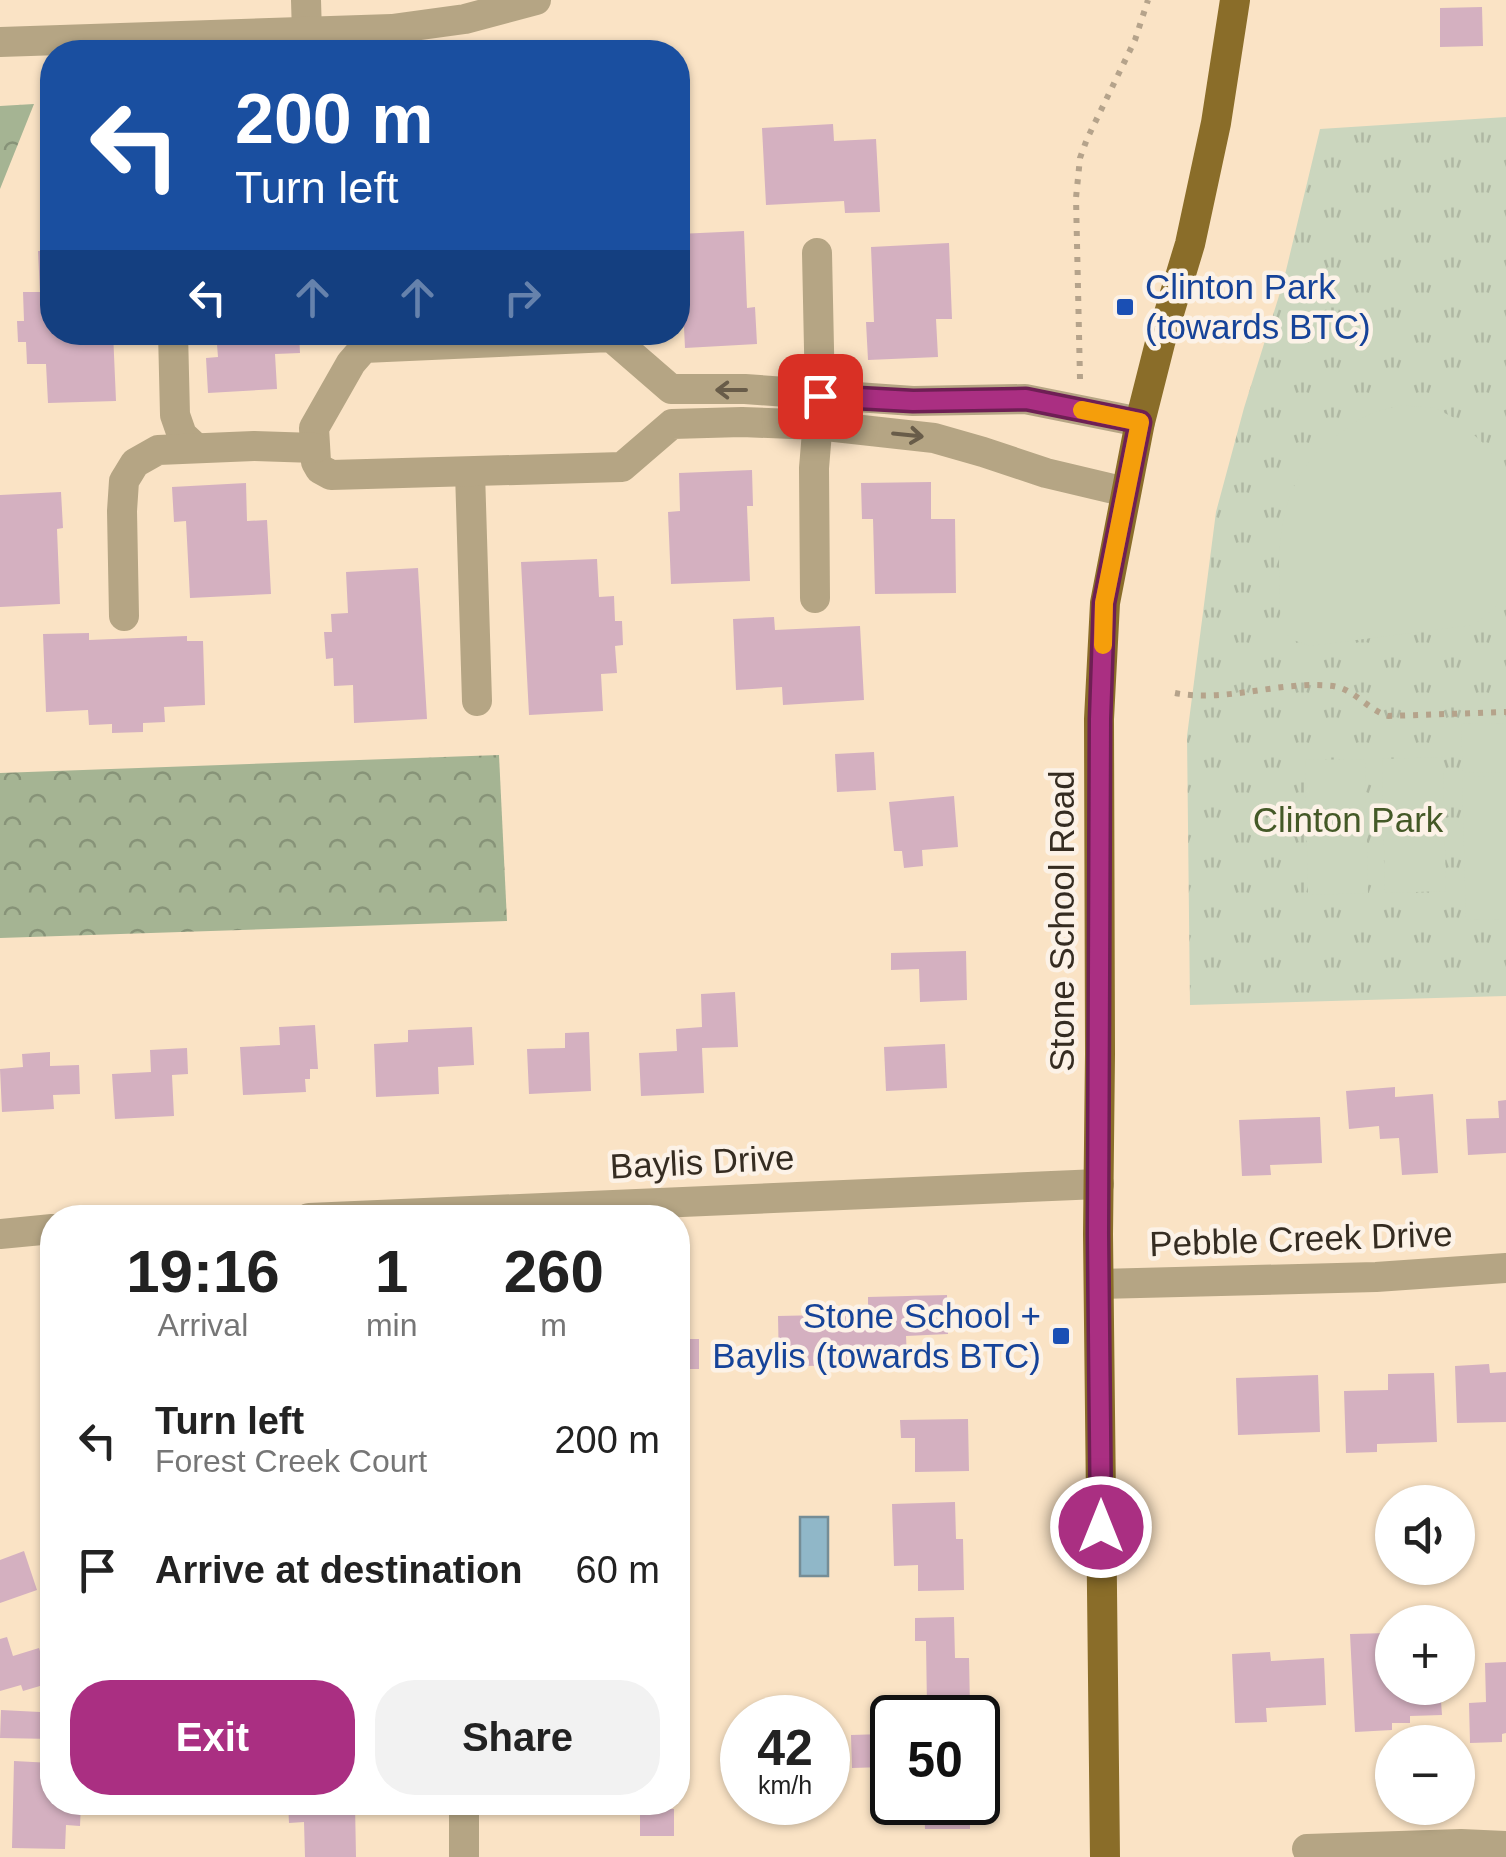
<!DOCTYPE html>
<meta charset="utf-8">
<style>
:root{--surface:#fff;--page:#f2f2f2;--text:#222;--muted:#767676;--accent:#aa2f82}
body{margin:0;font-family:Arial,sans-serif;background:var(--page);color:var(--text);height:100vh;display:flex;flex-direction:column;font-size:38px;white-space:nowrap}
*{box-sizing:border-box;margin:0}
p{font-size:32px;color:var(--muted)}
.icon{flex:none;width:55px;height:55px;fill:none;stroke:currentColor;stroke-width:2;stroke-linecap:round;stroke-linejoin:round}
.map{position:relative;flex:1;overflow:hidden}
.sheet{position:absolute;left:40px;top:1205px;width:650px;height:610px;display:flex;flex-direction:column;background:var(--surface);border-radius:40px;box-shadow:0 2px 8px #0004}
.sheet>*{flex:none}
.banner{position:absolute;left:40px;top:40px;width:650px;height:305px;border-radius:40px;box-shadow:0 2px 8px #0004;background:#1a4fa0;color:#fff;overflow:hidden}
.controls{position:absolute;left:1375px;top:1485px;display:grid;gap:20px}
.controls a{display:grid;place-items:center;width:100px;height:100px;border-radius:50%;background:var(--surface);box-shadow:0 2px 8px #0004;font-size:50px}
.speed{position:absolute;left:720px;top:1695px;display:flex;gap:20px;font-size:50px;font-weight:700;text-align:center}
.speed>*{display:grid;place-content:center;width:130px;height:130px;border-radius:50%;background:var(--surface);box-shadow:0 2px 8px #0004;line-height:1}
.speed small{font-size:25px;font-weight:400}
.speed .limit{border:5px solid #111;border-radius:15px;background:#fff;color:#111}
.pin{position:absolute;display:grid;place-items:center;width:85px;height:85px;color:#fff;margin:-42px;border-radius:20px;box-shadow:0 5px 15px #0006}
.me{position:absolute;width:110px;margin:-55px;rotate:0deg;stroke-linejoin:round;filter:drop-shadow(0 0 8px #0008)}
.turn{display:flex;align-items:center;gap:35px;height:210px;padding:0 30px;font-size:45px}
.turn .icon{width:130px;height:130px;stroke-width:2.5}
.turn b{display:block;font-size:70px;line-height:85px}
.lanes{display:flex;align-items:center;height:95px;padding:0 30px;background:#0003;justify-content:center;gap:50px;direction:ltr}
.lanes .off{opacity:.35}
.eta{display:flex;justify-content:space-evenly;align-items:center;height:170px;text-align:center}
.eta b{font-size:60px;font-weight:700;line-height:70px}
.action{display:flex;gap:20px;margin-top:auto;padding:20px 30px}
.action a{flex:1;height:115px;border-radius:40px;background:var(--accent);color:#fff;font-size:40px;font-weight:700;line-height:115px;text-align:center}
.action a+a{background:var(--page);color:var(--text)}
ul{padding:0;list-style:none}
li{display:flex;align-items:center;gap:30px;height:130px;padding:0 30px}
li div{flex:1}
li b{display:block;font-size:38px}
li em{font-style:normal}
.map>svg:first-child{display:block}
.forest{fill:url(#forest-crowns)}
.park{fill:url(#park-tufts)}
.pitch{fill:#cbd6be}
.water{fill:#90b7c8;stroke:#758d96;stroke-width:2.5}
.building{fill:#d4b0c0}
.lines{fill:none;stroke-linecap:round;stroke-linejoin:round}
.path{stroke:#b5a38b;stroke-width:6;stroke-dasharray:5 8;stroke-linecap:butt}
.minor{stroke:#b5a584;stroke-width:30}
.major{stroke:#8a6d29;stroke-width:30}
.oneway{stroke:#685c49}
.route-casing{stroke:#6e1f54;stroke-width:25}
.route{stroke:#aa2f82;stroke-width:18}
.slow{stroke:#f59e0b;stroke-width:18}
.transit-dot{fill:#1a4fb4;stroke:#fcf2e7;stroke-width:4}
.labels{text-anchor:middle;stroke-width:9;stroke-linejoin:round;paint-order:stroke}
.transit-label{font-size:35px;fill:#164399;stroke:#fcf2e7;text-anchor:start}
.park-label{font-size:35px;fill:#445927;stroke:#fcf2e7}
.street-label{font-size:35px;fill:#352c21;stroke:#fcf2e7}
</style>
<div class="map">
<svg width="1506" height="1857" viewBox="0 0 1506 1857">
<defs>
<pattern id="forest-crowns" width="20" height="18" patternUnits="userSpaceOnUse" patternTransform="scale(2.5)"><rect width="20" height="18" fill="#a5b493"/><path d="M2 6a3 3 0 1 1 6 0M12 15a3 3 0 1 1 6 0" fill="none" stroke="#879378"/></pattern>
<pattern id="park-tufts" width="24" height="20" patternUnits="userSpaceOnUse" patternTransform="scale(2.5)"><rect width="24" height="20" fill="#cbd6be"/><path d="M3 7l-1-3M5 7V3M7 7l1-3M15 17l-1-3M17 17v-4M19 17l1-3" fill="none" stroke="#afb8a3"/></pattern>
</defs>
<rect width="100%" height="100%" fill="#fae3c5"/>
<g class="forest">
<path d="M34,104l-34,85v-83z"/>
<path d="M499,755l8,166 -507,17v-165z"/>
</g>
<path class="park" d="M1506,117v879l-316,9 -3,-269 29,-224 28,-104 39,-125 37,-154z"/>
<g class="pitch">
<path d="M1399,405l36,3 23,12 29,27 19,27v112l-12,23 -21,16 -163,21 -17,-6 -12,-10c-3,-74 -11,-145 55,-194 9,-6 17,-13 26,-18 11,-6 25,-9 37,-13z"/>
<path d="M1506,723v49l-43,1 -2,-49z"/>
<path d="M1443,757l3,134 -61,2 -3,-134z"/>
<path d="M1365,759l3,134 -60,2 -3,-135z"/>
<path d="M1506,776v143l-40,1 -4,-143z"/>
</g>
<rect class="water" x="800" y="1517" width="28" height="59"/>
<g class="building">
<path d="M1482,7l1,39 -43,1v-39z"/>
<path d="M833,124l1,17 42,-2 4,73 -35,1 -1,-12 -78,4 -4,-77z"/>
<path d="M744,231l3,77 8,-1 2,37 -72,4 -2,-41 -5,1v-74z"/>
<path d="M949,243l3,76h-16l2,38 -70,3 -2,-38h8l-3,-75z"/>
<path d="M38,251h14v81h61l3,69 -68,2 -2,-39h-19l-1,-22h-8l-1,-21h7l-1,-29h17z"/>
<path d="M216,332h83l1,21 -25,1 2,35 -69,4 -2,-35 12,-1z"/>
<path d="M752,470l1,36h-6l3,75 -79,3 -3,-72 12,-1 -1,-38z"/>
<path d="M931,482v37h24l1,74 -81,1 -2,-75h-11l-1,-36z"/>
<path d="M246,483l1,38 20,-1 4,74 -81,4 -4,-77 -12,1 -2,-35z"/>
<path d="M61,492l2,36 -6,1 3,75 -60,3v-112z"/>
<path d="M597,559l2,38 15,-1 1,25h7l1,24 -8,1 2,27 -16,1 2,37 -74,4 -8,-153z"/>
<path d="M418,568l9,151 -73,4 -1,-38 -19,1 -1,-28 -7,1 -2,-27h8l-1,-18 17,-1 -2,-41z"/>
<path d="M774,617l1,13 85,-4 4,74 -81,5 -1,-18 -46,3 -3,-71z"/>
<path d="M89,633v7l98,-4v5h16l2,64 -41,2 1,15 -22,1v9l-31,1v-9l-23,1 -1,-15 -42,2 -3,-78z"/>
<path d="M874,752l2,38 -39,2 -2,-38z"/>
<path d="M954,796l4,51 -36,3 1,16 -19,2 -2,-17h-8l-5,-49z"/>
<path d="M966,951l1,49 -47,2 -1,-33 -28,1v-17z"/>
<path d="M735,992l3,55 -36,1 2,45 -63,3 -2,-43 38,-2 -1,-22 26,-2 -1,-33z"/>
<path d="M315,1025l3,44h-8v10h-5l1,13 -63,3 -3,-48 40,-2 -1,-18z"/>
<path d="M472,1027l2,38 -36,2 1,27 -63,3 -2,-53 34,-2v-12z"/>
<path d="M589,1032l2,59 -62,3 -2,-45 38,-1v-15z"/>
<path d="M945,1044l2,44 -61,3 -2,-44z"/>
<path d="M187,1048l1,26 -16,1 2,41 -59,3 -3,-45 39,-2 -1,-22z"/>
<path d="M50,1052v14l29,-1 1,29 -27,1 1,14 -52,3 -2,-43 23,-2 -1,-13z"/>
<path d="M1395,1087v10l38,-3 5,79 -36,2 -3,-37 -19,1 -1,-13 -30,3 -3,-38z"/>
<path d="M1506,1100v53l-38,2 -2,-36 33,-1 -1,-17z"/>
<path d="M1320,1117l2,46 -52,2 1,10 -29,1 -3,-56z"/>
<path d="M947,1295l1,39 -42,2 1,22 -45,1v5l-83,3 -1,-51 90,-2v-17z"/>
<rect x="678" y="1339" width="21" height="30"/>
<path d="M1489,1364l1,9 16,-1v50l-49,1 -2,-57z"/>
<path d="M1434,1373l3,69 -60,2v8l-31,1 -2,-62 44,-1v-16z"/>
<path d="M1318,1375l2,57 -82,3 -2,-57z"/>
<path d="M45,1383h7v44h-6z"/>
<path d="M968,1419l1,52 -54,1v-34h-14l-1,-18z"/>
<path d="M955,1502l1,37h7l1,51 -46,1v-26l-24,1 -2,-62z"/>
<path d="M24,1551l13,39 -37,13v-43z"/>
<path d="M954,1617l1,41h14l1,49 -43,1 -1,-67h-11v-23z"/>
<path d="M1388,1633v5h4v50h48l2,27 -32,1v7h-18v7l-37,2 -5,-98z"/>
<path d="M7,1637l6,19 26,-8 11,35 -27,8 -2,-6 -21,6v-52z"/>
<path d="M1270,1652l1,9 53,-3 2,47 -60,3 1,14 -32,1 -3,-69z"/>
<path d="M1506,1662v71l-4,1v8l-32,1 -1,-40 17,-1 -1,-39z"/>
<path d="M40,1694h12v45l-52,-1 1,-28 39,2z"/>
<path d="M884,1734l1,33 -33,1 -1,-33z"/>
<path d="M14,1761l38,2v39h29l-1,24 -14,-1 -1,24 -53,-1z"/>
<path d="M288,1802l67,2 1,53h-51l-1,-35 -15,1z"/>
<path d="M924,1802h46v27h-45z"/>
<path d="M640,1808l34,1v27h-34z"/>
</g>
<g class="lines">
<g class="path">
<path d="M1080,379l-4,-181 4,-40 7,-19 48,-99 13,-40"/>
<path d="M1175,693c53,10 105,-13 158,-7 21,3 35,24 55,30l118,-4"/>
</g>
<g class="minor">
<path d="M306,0l1,34"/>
<path d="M0,42l392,-13 73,-10 71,-19"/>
<path d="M173,332l2,83 7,20 14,13"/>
<path d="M470,472l7,229"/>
<path d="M1126,492l-80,-19 -63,-21 -49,-14 -117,-13 -75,-3 -70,2 -50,43 -291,8 -11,-6 -4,-7 -2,-34 37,-65 13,-15 247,-11 60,52h74l168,12 112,-2 115,23"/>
<path d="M815,598l-1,-130 6,-72 -3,-143"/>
<path d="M124,616l-2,-105 2,-30 11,-18 23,-13 96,-4 61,2"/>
<path d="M309,1218l790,-34"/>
<path d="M0,1234l52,-5"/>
<path d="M1099,1284l277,-7 130,-9"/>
<path d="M464,1802v55"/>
<path d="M1307,1849l154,-5 45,2"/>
</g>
<path class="major" d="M1105,1857l-7,-623 2,-180 -1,-335 6,-116 35,-181 20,-79 30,-99 26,-121 19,-123"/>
</g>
<defs><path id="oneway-shaft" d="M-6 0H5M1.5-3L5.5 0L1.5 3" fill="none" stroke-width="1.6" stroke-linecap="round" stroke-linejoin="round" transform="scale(2.5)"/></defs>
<g class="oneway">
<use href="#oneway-shaft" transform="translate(731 390) rotate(-180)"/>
<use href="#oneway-shaft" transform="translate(908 435) rotate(6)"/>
</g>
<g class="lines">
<defs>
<path id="route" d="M820,396l93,5 113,-2 114,23 -36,181 -4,116 -2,515 3,293"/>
</defs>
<use href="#route" class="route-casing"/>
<use href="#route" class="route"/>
<path class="slow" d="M1082,410l58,12 -36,181 -1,42"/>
</g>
<g class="transit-dot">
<rect x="1115" y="297" width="20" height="20" rx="5"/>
<rect x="1051" y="1326" width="20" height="20" rx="5"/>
</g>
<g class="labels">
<g class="transit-label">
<text x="1145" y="299">Clinton Park<tspan x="1145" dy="40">(towards BTC)</tspan></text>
<text x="1041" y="1328" text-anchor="end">Stone School +<tspan x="1041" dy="40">Baylis (towards BTC)</tspan></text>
</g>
<g class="park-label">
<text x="1348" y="832">Clinton Park</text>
</g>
<g class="street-label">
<text transform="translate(1062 921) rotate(-90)" y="12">Stone School Road</text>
<text transform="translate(702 1162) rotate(-3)" y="12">Baylis Drive</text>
<text transform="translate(1301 1239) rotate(-2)" y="12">Pebble Creek Drive</text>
</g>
</g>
</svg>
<div class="controls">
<a><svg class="icon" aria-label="sound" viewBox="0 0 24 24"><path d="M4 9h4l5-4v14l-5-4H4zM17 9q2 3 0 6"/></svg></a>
<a>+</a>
<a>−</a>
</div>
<div class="speed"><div>42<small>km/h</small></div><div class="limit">50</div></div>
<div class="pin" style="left:820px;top:396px;background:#d93025"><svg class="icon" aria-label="arrive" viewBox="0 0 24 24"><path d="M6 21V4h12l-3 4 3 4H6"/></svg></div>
<svg class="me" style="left:1101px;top:1527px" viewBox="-20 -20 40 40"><circle r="17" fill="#aa2f82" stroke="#fff" stroke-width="3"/><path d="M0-11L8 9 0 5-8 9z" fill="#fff"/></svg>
<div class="banner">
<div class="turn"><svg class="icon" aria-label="left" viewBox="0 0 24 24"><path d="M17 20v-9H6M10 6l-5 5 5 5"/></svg><div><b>200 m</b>Turn left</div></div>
<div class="lanes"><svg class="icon" aria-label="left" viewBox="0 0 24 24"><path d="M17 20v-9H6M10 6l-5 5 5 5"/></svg><svg class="icon off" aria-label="ahead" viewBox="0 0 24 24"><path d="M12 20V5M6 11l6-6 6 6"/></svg><svg class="icon off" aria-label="ahead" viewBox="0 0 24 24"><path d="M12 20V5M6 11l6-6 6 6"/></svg><svg class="icon off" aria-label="right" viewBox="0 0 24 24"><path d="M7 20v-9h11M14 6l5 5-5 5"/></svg></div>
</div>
<section class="sheet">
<div class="eta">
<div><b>19:16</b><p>Arrival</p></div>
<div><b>1</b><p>min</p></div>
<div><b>260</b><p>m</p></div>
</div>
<ul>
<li><svg class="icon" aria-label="left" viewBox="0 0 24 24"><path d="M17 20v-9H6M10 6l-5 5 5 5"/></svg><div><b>Turn left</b><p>Forest Creek Court</p></div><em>200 m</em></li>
<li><svg class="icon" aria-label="arrive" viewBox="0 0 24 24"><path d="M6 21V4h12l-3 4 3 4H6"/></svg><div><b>Arrive at destination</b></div><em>60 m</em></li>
</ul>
<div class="action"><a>Exit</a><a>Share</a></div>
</section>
</div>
